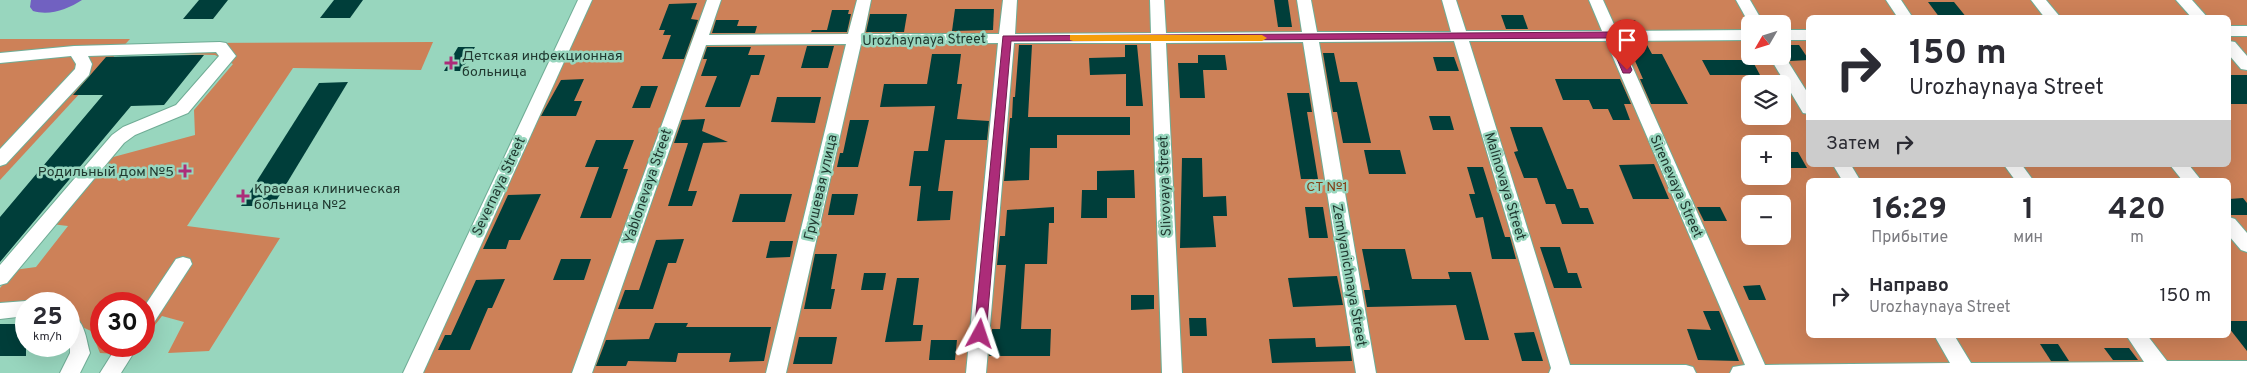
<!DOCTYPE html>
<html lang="ru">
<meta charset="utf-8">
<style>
:root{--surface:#fff;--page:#f7f7f7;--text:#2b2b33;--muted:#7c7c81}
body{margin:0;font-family:Overpass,sans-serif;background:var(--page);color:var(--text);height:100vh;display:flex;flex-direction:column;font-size:19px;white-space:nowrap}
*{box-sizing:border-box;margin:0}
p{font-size:16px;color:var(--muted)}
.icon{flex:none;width:28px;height:28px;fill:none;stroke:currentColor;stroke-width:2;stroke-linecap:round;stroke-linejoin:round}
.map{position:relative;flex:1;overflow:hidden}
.panel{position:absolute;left:1806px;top:178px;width:425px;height:160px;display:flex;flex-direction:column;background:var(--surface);border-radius:8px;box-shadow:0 5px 20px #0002}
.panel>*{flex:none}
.hud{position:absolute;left:1806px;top:15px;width:425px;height:152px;border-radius:8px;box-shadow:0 5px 20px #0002;background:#fff;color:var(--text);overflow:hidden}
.needle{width:32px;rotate:231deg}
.fabs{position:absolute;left:1741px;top:15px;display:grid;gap:10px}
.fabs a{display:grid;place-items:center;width:50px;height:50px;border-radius:8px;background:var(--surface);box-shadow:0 5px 20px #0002;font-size:25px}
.speed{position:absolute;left:15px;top:292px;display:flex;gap:10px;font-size:25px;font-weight:700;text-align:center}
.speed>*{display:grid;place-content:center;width:65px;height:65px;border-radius:50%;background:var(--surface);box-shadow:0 5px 20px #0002;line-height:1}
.speed small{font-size:12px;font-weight:400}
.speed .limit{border:8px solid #d22;background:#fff;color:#111}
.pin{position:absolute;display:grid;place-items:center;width:42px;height:42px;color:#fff;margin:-51px -21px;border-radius:50% 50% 50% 0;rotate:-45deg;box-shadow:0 0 5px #0007}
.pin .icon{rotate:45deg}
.me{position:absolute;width:55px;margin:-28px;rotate:5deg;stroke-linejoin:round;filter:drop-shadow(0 0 4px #0008)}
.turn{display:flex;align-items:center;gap:18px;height:105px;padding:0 20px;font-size:22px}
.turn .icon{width:65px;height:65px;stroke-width:2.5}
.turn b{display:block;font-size:35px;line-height:42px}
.then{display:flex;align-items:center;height:48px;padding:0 20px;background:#0003;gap:10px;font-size:19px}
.eta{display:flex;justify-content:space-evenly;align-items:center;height:85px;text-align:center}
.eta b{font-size:30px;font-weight:700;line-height:35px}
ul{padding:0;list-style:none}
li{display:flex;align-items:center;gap:15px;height:65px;padding:0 20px}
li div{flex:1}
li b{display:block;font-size:19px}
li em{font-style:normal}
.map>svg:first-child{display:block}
.green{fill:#cd8158;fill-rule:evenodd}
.water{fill:#7161c1}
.building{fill:#003e3a}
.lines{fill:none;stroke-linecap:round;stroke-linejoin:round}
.minor-casing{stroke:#6fac95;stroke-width:2}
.minor{fill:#fff;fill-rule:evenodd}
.route{fill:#ac2c79;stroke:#701d4f}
.slow{fill:#f59e0b}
.poi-dot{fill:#ac2c79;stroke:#98d6be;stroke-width:2}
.labels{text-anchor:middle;stroke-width:5;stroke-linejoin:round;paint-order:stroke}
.street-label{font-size:14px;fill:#203930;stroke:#98d6be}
.poi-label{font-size:14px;fill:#203930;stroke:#98d6be;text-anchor:start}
.park-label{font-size:14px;fill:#824017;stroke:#98d6be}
</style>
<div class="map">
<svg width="2247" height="373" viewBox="0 0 2247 373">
<rect width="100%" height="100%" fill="#98d6be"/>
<g class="green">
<path d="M584,0h1663v373h-1840zM1809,18h420v147h-420zM1750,24h32v32h-32zM1750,84h32v32h-32zM1750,144h32v32h-32zM1809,180h420v155h-420zM1750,204h32v32h-32z"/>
<path d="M0,39h130l-130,141z"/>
<path d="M433,42l-12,28 -128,-2 -106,158 93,12 -71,113 -41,2 16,-31 -22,-6 -18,23v-35h-43v42h37l-6,9 -32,-2 -9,-22 -22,-10v-17h-43v13l-26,2v-31l14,-18 22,-3 32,-41 -17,-2 55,-65 89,-24 -1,-25 39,-46 -18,-9 -38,-1 4,-11z"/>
</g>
<path class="water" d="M31,0h51c-14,9 -32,16 -49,11l-3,-4z"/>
<g class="building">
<path d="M199,0h29l-15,19h-30z"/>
<path d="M334,0h29l-13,18h-30z"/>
<path d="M1274,0h14l4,27h-14z"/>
<path d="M1928,2h26l13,16h-27z"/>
<path d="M697,3l-6,16 7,1 -14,39h-22l9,-24h-8l2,-5h-6l10,-26z"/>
<path d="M955,9h39l-1,21 -41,1z"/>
<path d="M832,10h17l-1,4h3l-4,18h-36l1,-2h15z"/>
<path d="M870,14h37l-3,18h-38z"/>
<path d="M1501,15h22l5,14h-22z"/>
<path d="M716,20h23l-2,6h20l-2,7h-43z"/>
<path d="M1620,20h15l4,9h-15z"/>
<path d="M1631,43h15l6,11h10l26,50h-37l-11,-25h3l-11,-25h4z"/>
<path d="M1019,45h13l-4,72h102v18h-73v13h-27l-1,32 -25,1 6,-63h2l1,-21h2z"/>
<path d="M1125,45h12l6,61h-17v-32l-36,1 -1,-17 36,-1z"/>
<path d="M1782,45h17l10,15 -19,1 -8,-11z"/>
<path d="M807,46h27l-6,22h-27z"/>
<path d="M458,47h17l-14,24h-17z"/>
<path d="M707,47h44l-3,8h17l-6,20h-8l-11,32h-35l12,-31h-16l6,-17h-4z"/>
<path d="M1323,53h11l6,29h17l14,61h-28l-6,-31h-4z"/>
<path d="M932,54h29l-4,30h5l-5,35 32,2 -2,19h-42l-7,51h15l-3,29 -33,1 4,-35h-12l5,-35h14l7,-45 -55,1 4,-23h43z"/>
<path d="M192,55h12l-40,50 -33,1 -131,156v-45l103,-122h-30l33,-38z"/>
<path d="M1198,55h27l2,15h-24l2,28h-25l-2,-35h20z"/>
<path d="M1433,57h21l5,14h-22z"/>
<path d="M1702,60h50l8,15h-50z"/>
<rect x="2229" y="75" width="18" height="29"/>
<path d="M584,79l-10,22h8l-6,15h-35l20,-36z"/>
<path d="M1555,79h65l11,25h-7l6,16h-17l-5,-11h-15l-4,-9h-26z"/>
<path d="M348,82l-75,124h-32l78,-123z"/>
<path d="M641,86h17l-8,22h-18z"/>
<path d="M1287,93h22l3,19h-5l11,67h-17z"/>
<path d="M777,97h44l-6,26 -44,-1z"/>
<path d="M1429,116h21l4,14h-21z"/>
<path d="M705,119l-3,12 26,11 -25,1 -15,48h9l-5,15h-24l20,-63h-14l8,-23z"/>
<path d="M850,120h19l-11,47h-21l3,-14h3z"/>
<path d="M1510,127h32l25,62h6l7,19h8l6,16h-32l-7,-20h-9l-9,-26h-13l-10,-26 4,-1z"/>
<path d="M596,140h38l-11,29h5l-17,49h-31l19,-51h-14z"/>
<path d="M1364,150h36l6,24h-37z"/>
<path d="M1782,152h16l9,16h-25z"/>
<path d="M1182,158h20l1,39 23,-1 1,20h-14l3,31 -36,1z"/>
<path d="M1654,164l15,35h-36l-14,-34z"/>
<path d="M1467,167h16l22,70h5l6,22h-24l-9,-42 -7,1 -7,-24h6z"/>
<path d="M1134,170l1,28h-28v20h-26l1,-28h15v-19z"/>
<path d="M541,194l-21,46h-11l-3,9h-23l25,-54z"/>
<path d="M740,194h52l-7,28h-53z"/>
<path d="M832,194h26l-4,21h-26z"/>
<path d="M2243,198l4,5v12h-18v-16z"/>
<path d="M1054,207v16h-5l-2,41h-22l-4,65h30l-1,27h-61l3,-27h8l6,-64h-9l3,-29h5l2,-26z"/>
<path d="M1305,207h18l5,31h-19z"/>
<path d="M1697,207h23l7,14h-23z"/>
<path d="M684,239l-8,24h-8l-15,46h-35l7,-19h14l17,-50z"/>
<path d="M770,241h23l-3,16 -24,1z"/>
<path d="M1540,247h20l8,26h9l5,15h-28z"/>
<path d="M1362,249h43l7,30h38l-2,-7h23l18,68h-24l-9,-35 -89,2 -3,-17h6z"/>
<path d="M815,254h22l-6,35h4l-4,20h-27z"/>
<path d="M561,259h30l-7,21h-31z"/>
<path d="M864,273h22l-3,17h-22z"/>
<path d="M1337,276l6,29 -50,2 -5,-29z"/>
<path d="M897,278h22l-6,47h10l-2,16 -36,1z"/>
<path d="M505,279l-13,29h-4l-18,42h-32l7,-15h6l25,-55z"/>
<path d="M1760,285l6,15h-17l-6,-14z"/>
<path d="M1131,295h23v14l-23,1z"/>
<path d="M1703,311h16l20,50 -41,-1 -11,-31 24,1z"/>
<path d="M1189,318h17l1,18h-17z"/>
<path d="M2229,321h18v30l-18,-23z"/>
<path d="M655,323h33l-2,4h85l-7,34 -35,1 2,-9h-53l-2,9 -48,-1 -2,5h-30l10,-26 43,-1z"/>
<rect x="0" y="324" width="26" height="32"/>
<path d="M1534,332l9,29h-21l-8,-28z"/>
<path d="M799,337h38l-5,27h-39z"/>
<path d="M1315,338l1,9 34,-1 2,15 -80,2 -3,-24z"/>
<path d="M931,340h26l-2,20h-26z"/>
<path d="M2040,344h18l11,17h-18z"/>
<path d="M2104,348h25l9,12h-25z"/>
</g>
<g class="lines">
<defs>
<g id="minor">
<path d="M578,0h14l-169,373h-20z"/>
<path d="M707,0h14l-12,35 139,-1 9,-34h14l-7,34h135l4,-34h14l-2,34 136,-1 -1,-33h14l2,33 136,-1 -5,-32h14l6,32h134l-9,-32h14l10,31h136l-13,-31h14l14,31 133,-1v10l-129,1 144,324 185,-2 -16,-28h20l17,28 173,-1 -18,-27h21l20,26h80v12h-517l3,-6 12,-2 -139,-324h-137l101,324h116l7,2 3,6h-147l2,-5 -97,-327 -135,1 57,331h-20l-53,-331 -137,1 16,330h-20l-11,-330h-137l-28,330h-20l32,-330 -137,1 -75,329h-20l80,-329 -140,1 -114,328h-20z"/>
<path d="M1736,0h14l14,24 -14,1z"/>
<path d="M1886,0h15l12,18h-15z"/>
<path d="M2031,0h15l15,18h-16z"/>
<path d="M2176,0h16l16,18h-16z"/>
<rect x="2229" y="26" width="18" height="10"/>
<rect x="1782" y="30" width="27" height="10"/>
<path d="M2229,41l6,1 12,14v14l-6,-1 -12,-14z"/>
<path d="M220,42l6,1 10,13 -48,57 -53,22 -11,8 -117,140 -7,2v-20l112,-130 11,-8 53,-22 43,-49 -3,-4 -128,4 4,8 -3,11 -83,89 -6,2v-17l75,-80 1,-5 -5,-8 -71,7v-10l74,-7z"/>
<path d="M1782,52l27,43v19l-6,-1 -34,-57h13z"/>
<path d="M1833,165h18l9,15h-18z"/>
<path d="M2004,165h18l11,15h-18z"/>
<path d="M2170,165h19l12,15h-19z"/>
<path d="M2229,217l6,2 12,14v19l-6,-2 -12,-14z"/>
<path d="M183,257l7,2 2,5 -41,63 -7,3v-23l32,-48z"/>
<path d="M26,301l7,3h-7v12l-26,3v-16z"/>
<path d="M69,314c16,5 17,25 21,39l-10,20h-20l10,-20z"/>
<path d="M117,346h21l-17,27h-21z"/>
</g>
</defs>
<use href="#minor" class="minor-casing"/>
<use href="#minor" class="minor"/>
</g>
<path class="route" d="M1611,32l5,3 16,35 -2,3h-7l-15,-35 -597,3 -25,293 -6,5 -6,-5 29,-298z"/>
<path class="slow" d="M1070,35h192l5,3 -5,3h-189l-3,-1z"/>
<g class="poi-dot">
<path d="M448.5 55.5h5v5h5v5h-5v5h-5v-5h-5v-5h5z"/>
<path d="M182.5 163.5h5v5h5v5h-5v5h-5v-5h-5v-5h5z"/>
<path d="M240.5 188.5h5v5h5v5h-5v5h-5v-5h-5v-5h5z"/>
</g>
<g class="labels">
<g class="street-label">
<text transform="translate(924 39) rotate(-1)" y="5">Urozhaynaya Street</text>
<text transform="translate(498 186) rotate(-65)" y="5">Severnaya Street</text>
<text transform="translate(647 186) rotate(-71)" y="5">Yablonevaya Street</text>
<text transform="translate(1164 186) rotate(-92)" y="5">Slivovaya Street</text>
<text transform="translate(1506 186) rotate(73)" y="5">Malinovaya Street</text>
<text transform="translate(1677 186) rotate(66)" y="5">Sirenevaya Street</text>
<text transform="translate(820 187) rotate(-77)" y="5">Грушевая улица</text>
<text transform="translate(1350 275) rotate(80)" y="5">Zemlyanichnaya Street</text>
</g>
<g class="poi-label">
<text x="462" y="60">Детская инфекционная<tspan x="462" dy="16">больница</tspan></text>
<text x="174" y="176" text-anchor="end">Родильный дом №5</text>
<text x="254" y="193">Краевая клиническая<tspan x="254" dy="16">больница №2</tspan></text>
</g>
<g class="park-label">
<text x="1327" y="191">СТ №1</text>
</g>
</g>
</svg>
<div class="fabs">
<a><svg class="needle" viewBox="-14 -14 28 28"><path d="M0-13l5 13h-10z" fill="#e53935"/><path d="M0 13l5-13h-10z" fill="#7c7c81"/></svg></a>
<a><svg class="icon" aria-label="layers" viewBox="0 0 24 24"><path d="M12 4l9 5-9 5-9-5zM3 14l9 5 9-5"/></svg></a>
<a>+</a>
<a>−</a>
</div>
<div class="speed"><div>25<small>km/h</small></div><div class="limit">30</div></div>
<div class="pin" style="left:1627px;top:70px;background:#d93025"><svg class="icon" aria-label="arrive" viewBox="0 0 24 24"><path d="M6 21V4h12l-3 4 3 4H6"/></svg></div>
<svg class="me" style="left:980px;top:334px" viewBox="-20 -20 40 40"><path d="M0-17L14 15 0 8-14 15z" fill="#ac2c79" stroke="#fff" stroke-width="4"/></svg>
<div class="hud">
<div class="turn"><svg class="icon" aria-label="right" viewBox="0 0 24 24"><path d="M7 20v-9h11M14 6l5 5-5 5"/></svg><div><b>150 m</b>Urozhaynaya Street</div></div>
<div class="then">Затем<svg class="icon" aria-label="right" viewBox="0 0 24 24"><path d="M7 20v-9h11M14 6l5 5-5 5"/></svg></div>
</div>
<section class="panel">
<div class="eta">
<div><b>16:29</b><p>Прибытие</p></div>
<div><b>1</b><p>мин</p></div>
<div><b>420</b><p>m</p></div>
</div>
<ul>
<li><svg class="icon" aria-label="right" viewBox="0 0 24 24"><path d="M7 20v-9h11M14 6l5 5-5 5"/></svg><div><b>Направо</b><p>Urozhaynaya Street</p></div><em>150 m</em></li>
</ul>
</section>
</div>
